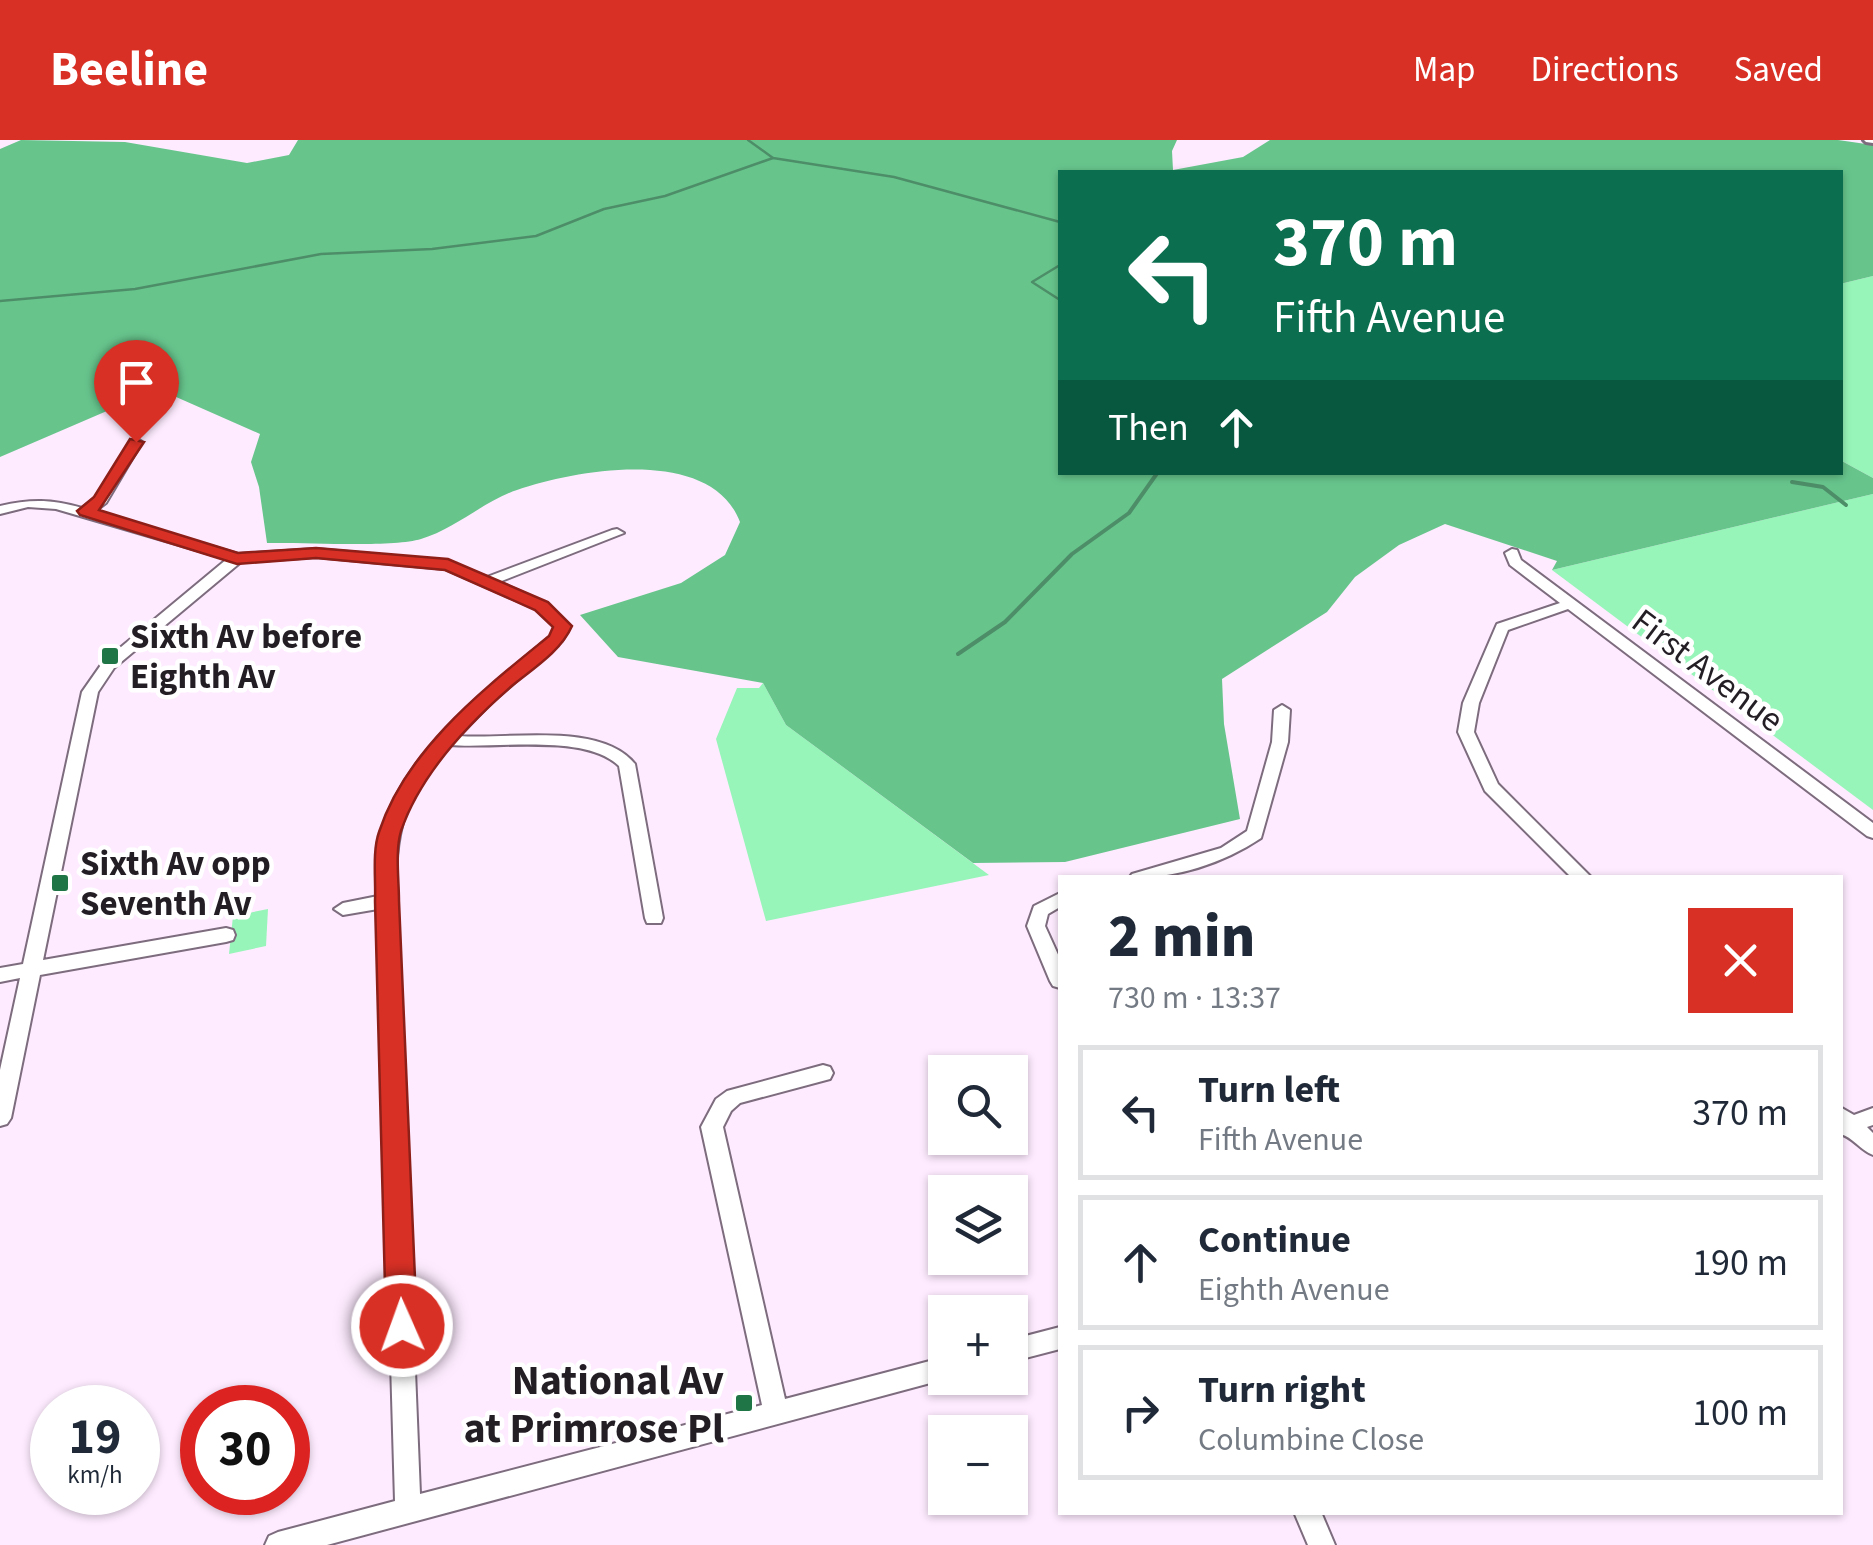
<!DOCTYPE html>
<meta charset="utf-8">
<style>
:root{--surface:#fff;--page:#f6f6f7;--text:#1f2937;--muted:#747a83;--line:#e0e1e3;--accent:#d93025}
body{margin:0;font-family:"Source Sans 3",sans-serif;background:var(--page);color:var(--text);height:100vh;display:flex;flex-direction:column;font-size:38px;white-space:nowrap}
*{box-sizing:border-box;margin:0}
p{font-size:32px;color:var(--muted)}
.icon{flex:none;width:55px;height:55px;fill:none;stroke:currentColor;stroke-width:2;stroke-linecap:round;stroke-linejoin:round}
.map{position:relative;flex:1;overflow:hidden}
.panel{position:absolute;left:1058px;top:735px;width:785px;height:640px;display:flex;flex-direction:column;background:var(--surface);border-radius:0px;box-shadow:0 2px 8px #0004}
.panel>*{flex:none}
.hud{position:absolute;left:1058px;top:30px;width:785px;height:305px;border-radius:0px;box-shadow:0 2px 8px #0004;background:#0b6e4f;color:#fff;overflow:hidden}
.tools{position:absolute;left:928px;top:915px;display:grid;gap:20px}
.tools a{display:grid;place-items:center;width:100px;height:100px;border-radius:0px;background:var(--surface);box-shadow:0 2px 8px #0004;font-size:50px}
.speed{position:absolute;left:30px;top:1245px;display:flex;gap:20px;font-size:50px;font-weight:700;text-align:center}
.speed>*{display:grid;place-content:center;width:130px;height:130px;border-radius:50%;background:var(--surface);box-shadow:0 2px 8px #0004;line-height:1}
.speed small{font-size:25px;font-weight:400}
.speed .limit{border:15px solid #d22;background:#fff;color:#111}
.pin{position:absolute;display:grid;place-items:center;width:85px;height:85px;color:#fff;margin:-102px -42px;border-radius:50% 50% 50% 0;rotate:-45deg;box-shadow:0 0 10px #0007}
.pin .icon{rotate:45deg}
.me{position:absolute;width:110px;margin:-55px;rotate:358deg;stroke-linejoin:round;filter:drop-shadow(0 0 8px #0008)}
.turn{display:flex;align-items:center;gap:35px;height:210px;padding:0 50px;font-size:45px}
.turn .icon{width:130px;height:130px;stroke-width:2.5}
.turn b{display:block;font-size:70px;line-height:85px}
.then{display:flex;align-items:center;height:95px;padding:0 50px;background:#0003;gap:20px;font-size:38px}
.round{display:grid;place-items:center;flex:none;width:105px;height:105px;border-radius:0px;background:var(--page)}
.summary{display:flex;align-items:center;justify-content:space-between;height:170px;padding:0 50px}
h1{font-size:60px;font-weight:800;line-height:75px}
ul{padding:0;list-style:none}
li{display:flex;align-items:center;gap:30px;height:135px;margin:0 20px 15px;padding:0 30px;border:5px solid var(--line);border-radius:0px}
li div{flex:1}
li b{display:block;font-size:38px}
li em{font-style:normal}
header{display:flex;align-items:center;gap:60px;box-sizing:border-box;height:140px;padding:0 50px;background:var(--accent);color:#fff}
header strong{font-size:48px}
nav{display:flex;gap:55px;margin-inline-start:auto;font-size:35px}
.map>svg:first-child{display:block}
.green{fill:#97f5b9}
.forest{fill:#67c58c}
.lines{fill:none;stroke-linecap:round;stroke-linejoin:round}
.stream-far1{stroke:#4d8e68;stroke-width:2.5}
.stream{stroke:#4d8e68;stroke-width:4}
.minor-casing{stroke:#7d6c7d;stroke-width:4}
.tertiary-casing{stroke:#7d6c7d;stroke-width:6}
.minor{fill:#fff;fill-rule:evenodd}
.tertiary{fill:#fff;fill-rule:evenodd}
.route{fill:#d93025;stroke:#8d1f18;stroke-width:2.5}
.poi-dot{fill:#207547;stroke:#fff;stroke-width:4}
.labels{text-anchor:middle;stroke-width:9;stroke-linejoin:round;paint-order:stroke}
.poi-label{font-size:35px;font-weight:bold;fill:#231d24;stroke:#fff;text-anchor:start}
.street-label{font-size:35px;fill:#231d24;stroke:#fff}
.near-poi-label{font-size:42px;font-weight:bold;fill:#231d24;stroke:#fff;text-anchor:end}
</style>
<header>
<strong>Beeline</strong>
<nav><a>Map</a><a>Directions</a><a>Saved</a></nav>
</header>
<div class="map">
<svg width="1873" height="1405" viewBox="0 0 1873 1405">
<rect width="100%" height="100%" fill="#feebff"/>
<g class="green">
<path d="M1873,136v202l-33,-18v-176z"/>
<path d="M1873,354v316l-321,-240z"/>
<path d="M763,543l23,42 203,150 -223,46 -50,-182 21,-51h22z"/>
<path d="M268,769l-2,37 -37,8 4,-38z"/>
</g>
<path class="forest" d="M21,0l104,2 122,21 42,-8 9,-15h879l-5,11 1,19 70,-13 27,-17h568l35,5v131l-33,8v-112h-780v300h780v-12l33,18v16l-321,76 5,-9 -112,-37 -46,21 -44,32 -28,35 -105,67 2,45 16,95 -175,43 -92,1 -187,-138 -23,-42 -145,-26 -38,-42 101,-32 44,-28 15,-33c-29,-76 -161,-53 -223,-32 -33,11 -62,39 -96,49 -29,9 -119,3 -154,4l-8,-56 -8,-25 9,-28 -102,-45 -158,68v-308z"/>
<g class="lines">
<g class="stream-far1">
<path d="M748,0l25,18 121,19 166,45"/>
<path d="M1060,125l-28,17 28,18"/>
<path d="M0,161l135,-12 186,-35 111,-5 104,-13 68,-27 61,-13 108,-38"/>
</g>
<g class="stream">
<path d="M1792,342l31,5 23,18"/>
<path d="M958,514l47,-32 67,-68 57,-41 29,-41"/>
</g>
<defs>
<g id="minor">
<path d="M136,298l6,4 -36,61 -12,9 144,42 78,-5 132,12 39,16 125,-47 5,-1 7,4 -125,49 47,21 24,23 -8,15 -72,63 -31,32c50,4 141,-15 176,28l28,154 -2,5h-14l-2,-5 -26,-152c-34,-33 -123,-17 -169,-21 -48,54 -55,86 -54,156l24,593 342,-89 -61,-278 15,-28 11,-8 96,-26 7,2 3,6 -3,6 -90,24 -9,8 -8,16 62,272 160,-42v21h4l-622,167h-62l4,-9 9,-4 117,-31 -17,-592 -35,6 -9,-6 9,-6 35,-7c0,-20 -3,-42 3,-62 21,-81 108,-147 170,-198l4,-9 -19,-18 -91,-40 -129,-12 -75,5 -127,106 -16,24 -55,268 183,-32 7,2 2,5 -2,5 -7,2 -186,33 -29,143 -4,6 -7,2v-56l20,-92 -20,4v-14l23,-4 59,-272 21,-30 124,-103 -171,-50 -28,-2 -28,7v-8c30,-7 52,-7 82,2l14,-10 34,-56z"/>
<path d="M1512,409l5,1 4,10 352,263v15l-6,-2 -299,-227 -60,21 -29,73 -5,29 24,52 94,94h-20l-87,-87 -27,-59 5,-29 34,-79 63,-21 -50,-38 -5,-12z"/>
<path d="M1282,565l8,5 -2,32 -27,96c-39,26 -85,40 -132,40l3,-4 89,-26 26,-17 25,-89 2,-32z"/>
<path d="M1060,753v14l-12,7 -3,12 15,33v29l-7,-2 -3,-5 -23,-55 7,-20z"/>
<path d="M1840,967l14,8 19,-7v17l-6,2 6,6v22c-13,-5 -20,-18 -33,-21z"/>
<path d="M1060,1187v22l-50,13v-22z"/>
<path d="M1294,1372h27l14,33h-27z"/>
</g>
<path id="tertiary" d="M1864,0h9v3l-7,-1z"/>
</defs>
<use href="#minor" class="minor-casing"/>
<use href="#tertiary" class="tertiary-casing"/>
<use href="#minor" class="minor"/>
<use href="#tertiary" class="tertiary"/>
</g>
<path class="route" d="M130,299l14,3 -45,68 139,43 78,-5 132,11 100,43 24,24c-11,25 -38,42 -59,59 -44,38 -93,90 -112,146 -6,20 -2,49 -2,70l18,425 -5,10 -10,4 -11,-4 -5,-10 -11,-425c1,-21 -3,-49 4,-69 27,-83 105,-143 170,-196l4,-9 -18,-17 -90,-40 -129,-12 -79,6 -157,-49 -3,-4 17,-14z"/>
<g class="poi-dot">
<rect x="100" y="506" width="20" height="20" rx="5"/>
<rect x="50" y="733" width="20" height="20" rx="5"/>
<rect x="734" y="1253" width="20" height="20" rx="5"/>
</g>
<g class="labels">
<g class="poi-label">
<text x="130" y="508">Sixth Av before<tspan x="130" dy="40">Eighth Av</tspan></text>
<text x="80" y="735">Sixth Av opp<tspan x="80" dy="40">Seventh Av</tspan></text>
</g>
<g class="street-label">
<text transform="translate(1708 530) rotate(37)" y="12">First Avenue</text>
</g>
<g class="near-poi-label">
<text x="724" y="1254">National Av<tspan x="724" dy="48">at Primrose Pl</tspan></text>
</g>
</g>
</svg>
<div class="tools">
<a><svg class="icon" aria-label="search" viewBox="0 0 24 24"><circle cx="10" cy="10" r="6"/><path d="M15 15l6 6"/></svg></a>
<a><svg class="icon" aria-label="layers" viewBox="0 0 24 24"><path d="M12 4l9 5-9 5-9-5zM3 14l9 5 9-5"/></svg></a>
<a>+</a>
<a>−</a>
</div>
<div class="speed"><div>19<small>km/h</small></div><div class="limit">30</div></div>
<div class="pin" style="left:136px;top:302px;background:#d93025"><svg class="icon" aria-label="arrive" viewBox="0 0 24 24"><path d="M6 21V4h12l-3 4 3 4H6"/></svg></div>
<svg class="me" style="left:402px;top:1186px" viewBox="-20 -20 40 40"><circle r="17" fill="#d93025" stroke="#fff" stroke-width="3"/><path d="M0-11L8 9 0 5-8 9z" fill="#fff"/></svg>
<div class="hud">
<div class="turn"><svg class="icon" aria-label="left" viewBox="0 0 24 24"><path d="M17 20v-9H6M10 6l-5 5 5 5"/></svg><div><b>370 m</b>Fifth Avenue</div></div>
<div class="then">Then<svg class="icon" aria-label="ahead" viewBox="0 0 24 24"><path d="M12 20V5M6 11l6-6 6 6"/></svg></div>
</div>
<section class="panel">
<div class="summary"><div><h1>2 min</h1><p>730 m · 13:37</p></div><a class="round" style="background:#d93025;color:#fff"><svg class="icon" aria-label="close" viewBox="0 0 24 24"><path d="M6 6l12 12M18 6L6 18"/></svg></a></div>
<ul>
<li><svg class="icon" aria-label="left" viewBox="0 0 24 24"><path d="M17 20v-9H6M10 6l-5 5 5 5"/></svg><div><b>Turn left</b><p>Fifth Avenue</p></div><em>370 m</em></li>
<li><svg class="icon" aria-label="ahead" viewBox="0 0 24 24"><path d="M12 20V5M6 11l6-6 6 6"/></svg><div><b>Continue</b><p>Eighth Avenue</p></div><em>190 m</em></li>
<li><svg class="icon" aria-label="right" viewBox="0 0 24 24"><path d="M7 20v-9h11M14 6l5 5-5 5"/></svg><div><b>Turn right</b><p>Columbine Close</p></div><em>100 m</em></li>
</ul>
</section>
</div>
